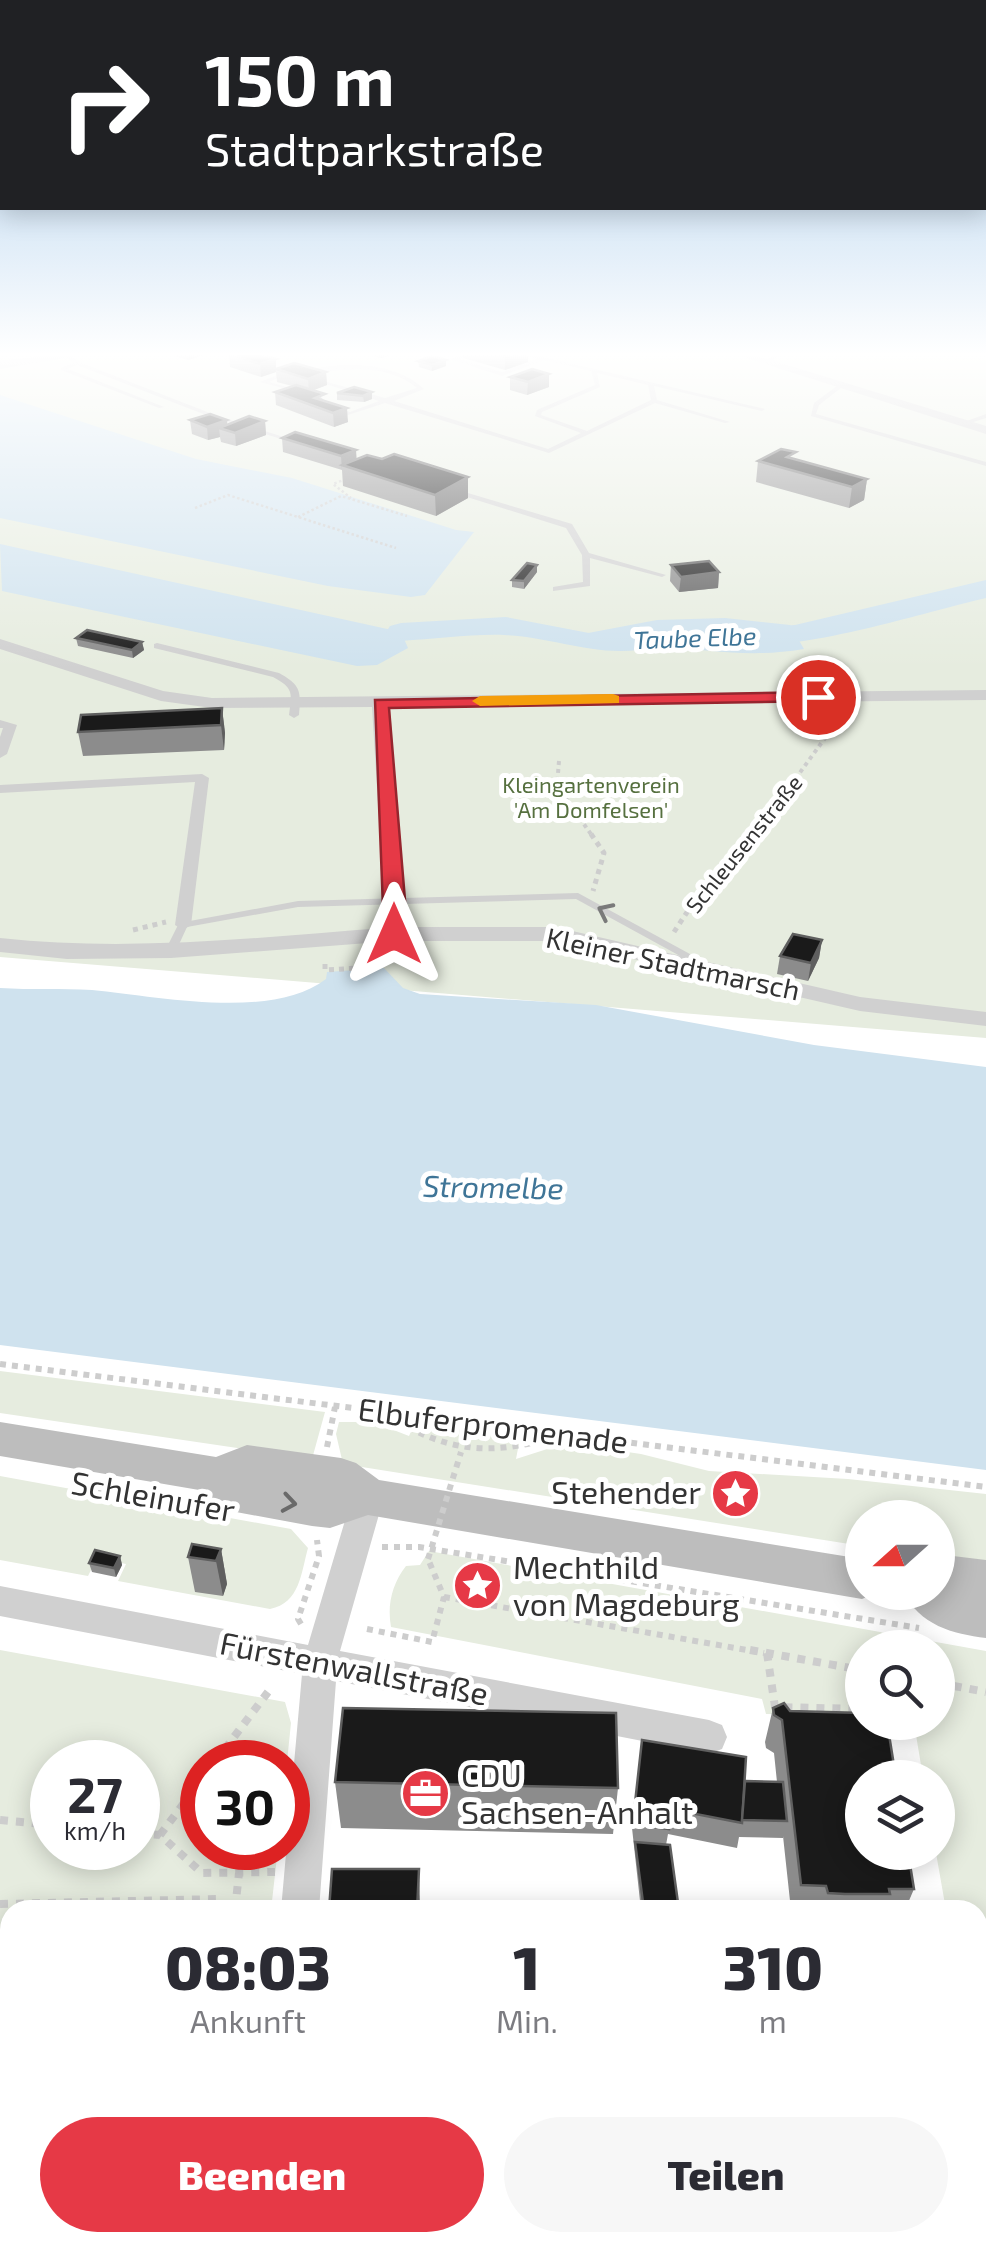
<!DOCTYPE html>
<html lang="de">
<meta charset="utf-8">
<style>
:root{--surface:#fff;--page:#f7f7f7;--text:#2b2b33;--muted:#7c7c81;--accent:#e63946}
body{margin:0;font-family:"Exo 2",sans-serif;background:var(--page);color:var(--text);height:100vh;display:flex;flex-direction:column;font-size:38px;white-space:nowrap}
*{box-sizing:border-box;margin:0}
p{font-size:32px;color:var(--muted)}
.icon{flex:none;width:55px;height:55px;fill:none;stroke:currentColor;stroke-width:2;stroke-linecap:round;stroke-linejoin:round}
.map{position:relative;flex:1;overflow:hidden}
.drawer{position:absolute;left:0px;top:1900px;width:988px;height:352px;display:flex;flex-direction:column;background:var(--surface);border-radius:30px 30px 0 0;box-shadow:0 5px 25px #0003}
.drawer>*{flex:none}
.banner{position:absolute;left:0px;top:0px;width:988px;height:210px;box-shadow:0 5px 25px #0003;background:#202124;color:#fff;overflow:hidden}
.needle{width:65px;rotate:249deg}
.buttons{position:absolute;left:845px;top:1500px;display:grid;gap:20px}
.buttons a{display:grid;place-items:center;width:110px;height:110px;border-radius:50%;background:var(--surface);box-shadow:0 5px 25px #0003;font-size:50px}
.speed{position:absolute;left:30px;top:1740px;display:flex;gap:20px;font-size:50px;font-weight:700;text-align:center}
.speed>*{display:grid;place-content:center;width:130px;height:130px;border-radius:50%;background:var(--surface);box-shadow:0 5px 25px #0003;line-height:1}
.speed small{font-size:25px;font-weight:400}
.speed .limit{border:15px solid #d22;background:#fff;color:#111}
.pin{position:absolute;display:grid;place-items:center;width:85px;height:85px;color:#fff;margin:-42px;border:5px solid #fff;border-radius:50%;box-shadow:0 2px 10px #0007}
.me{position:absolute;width:110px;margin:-55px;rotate:0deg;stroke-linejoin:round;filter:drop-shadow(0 0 8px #0008)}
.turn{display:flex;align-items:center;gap:35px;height:210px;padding:0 40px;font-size:45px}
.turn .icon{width:130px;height:130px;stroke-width:2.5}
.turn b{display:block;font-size:70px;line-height:85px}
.eta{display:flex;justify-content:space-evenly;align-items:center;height:170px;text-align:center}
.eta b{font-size:60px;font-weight:800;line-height:70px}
.action{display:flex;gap:20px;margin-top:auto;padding:20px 40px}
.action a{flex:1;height:115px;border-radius:60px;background:var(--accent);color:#fff;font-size:40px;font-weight:800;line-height:115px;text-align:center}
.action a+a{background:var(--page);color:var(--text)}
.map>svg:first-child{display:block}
.green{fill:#e6ecdf;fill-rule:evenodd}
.water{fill:#cfe2ee}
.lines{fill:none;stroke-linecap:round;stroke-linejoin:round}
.river{fill:#cfe2ee;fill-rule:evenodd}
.path-far4{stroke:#cdcdcd;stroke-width:2.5;stroke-dasharray:2.5 2.5;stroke-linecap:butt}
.path-far3{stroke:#cdcdcd;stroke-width:4;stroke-dasharray:4 4;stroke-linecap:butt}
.path-far2{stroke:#cdcdcd;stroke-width:5;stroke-dasharray:5 5;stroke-linecap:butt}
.path-far1{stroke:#cdcdcd;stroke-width:6;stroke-dasharray:6 6;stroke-linecap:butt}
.path{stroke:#cdcdcd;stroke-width:8;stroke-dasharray:8 8;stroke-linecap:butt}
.service{fill:#d0d0d0;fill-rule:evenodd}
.pedestrian{fill:#d0d0d0;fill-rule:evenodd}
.minor{fill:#d0d0d0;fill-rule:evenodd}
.secondary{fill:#bdbdbd;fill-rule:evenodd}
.path-bridge{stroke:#cdcdcd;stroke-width:6;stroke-dasharray:6 6;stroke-linecap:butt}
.wall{fill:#8c8c8c}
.shaded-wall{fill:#5f5f5f}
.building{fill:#1a1a1a;stroke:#5f5f5f;stroke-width:2.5}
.oneway{stroke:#7a7a7a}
.oneway2{stroke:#6a6a6a}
.route{fill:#e63946;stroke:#96252e;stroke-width:2.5}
.slow{fill:#f59e0b}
.labels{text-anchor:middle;stroke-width:10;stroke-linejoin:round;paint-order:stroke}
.far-park-label{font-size:22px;fill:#56703f;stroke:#fff}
.far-street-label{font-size:22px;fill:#333;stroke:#fff}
.far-water-label{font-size:25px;font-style:italic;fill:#3f7597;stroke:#fff}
.street-label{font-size:28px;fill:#333;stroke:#fff}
.water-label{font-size:30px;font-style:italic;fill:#3f7597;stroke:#fff}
.near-street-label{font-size:32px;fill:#333;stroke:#fff}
.near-poi-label{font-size:32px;fill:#333;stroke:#fff;text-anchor:start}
</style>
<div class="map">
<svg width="986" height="2252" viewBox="0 0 986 2252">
<rect width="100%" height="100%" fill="#fff"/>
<g class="green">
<path d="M0,354h986v684l-986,-81z"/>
<path d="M0,1371l325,41 -13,47 -312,-46z"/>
<path d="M339,1422h34l36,14 6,-13 105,15 -4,21 50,-16 75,11 68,17 139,8 138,15v71l-48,-7v-40h-76v28l-519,-82 -7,-30z"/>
<path d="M0,1476l291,53 17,19c-7,25 -8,55 -38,61l-152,-28 8,-17 -29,-6 -9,18 -88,-16z"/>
<path d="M429,1551l557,100v303h-8v-44h-32l-10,-57 2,-75 -15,-1 -7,-42 -19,-12 41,-1v-74h-76v68l-96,-2 -4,-15 -371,-72c-4,-22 1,-43 15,-61l14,-1z"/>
<path d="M0,1650l285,52 6,21 -4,39h-85v86h76l-7,62h-261v332l211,1 -9,9h-212zM52,1762h86v86h-86z"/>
</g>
<g class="water">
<path d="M0,395l196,64 96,19 164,52 18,2 -49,63 -14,2 -83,-11 -328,-68z"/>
<path d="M0,544l401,88 7,16 -31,17 -20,1 -355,-75z"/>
<path d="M725,618l65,7 14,24c-53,9 -90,1 -143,-2 -25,-1 -48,3 -72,-5l-1,-9 69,-13z"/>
<path d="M384,968l19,20 17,6 176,11 218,40 172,22v403l-986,-125v-357c31,2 62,0 92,2 65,6 179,31 234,-11l1,-7z"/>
</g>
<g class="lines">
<g class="river">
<path d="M986,580v18c-66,15 -202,60 -264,44l-4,-6 4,-6 73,-5z"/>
<path d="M506,617l83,16 71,1 4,6 -4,6c-59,15 -102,-9 -156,-11 -34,-1 -69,4 -103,6l-11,-3 -4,-6 4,-6 11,-3z"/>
</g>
<g class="path-far4">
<path d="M346,479l-13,5 18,14"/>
<path d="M195,508l33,-13 168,53"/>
<path d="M298,517l43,-21 66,20"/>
</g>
<g class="path-far3">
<path d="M559,761l-2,25 36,51"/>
<path d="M753,837l91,-125"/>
</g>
<g class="path-far2">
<path d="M591,834l13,19 -11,38"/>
<path d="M133,930l33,-8"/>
<path d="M674,932l19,-29 62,-69"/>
<path d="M325,964v6l34,-2"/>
</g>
<g class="path-far1">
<path d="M0,1364l986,123"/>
<path d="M388,1414c53,38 106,43 167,22"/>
<path d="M327,1447l8,-40"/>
<path d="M96,1488l108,18"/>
<path d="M382,1547h37l500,81"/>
<path d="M444,1597l320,56"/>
<path d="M301,1624l-3,-5 21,-63 -2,-16"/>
<path d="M367,1629l65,13 12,-45 -16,-38"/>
</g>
<g class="path">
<path d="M750,1650l112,20"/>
<path d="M767,1653l8,54 84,2 3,-12"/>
<path d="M938,1683l48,9"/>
<path d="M215,1762l53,-70"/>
<path d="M0,1820l52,5"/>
<path d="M138,1833l22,2 42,38 73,-1"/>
<path d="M160,1835l42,-56"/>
<path d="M0,1904l218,-5 -1,11"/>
<path d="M235,1910l4,-37"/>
<path d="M0,2222l10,-1"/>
<path d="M150,2252l1,-10"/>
</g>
<g class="service">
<path d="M464,354h8l-13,5 43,13 35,-13 -16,-5h9l235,55 -3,2 -108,-25 3,14 73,22 -5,1 -70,-20 -106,50 -164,-50 -37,12 -20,-8 3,-2 19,7 29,-11 -66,-21v-2l72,20 32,-10c-31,-26 -74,-19 -112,-14l-3,-2c37,-12 93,-11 122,17l-30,12 154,48 33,-16 -46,-17 2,-6 58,-25 -4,-14 -47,-11 -42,16 -52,-17zM597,373l51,12 3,15 -64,31 -46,-16 1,-3 58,-25z"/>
<path d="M776,354h6l-10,7h-4v-2z"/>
<path d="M66,355h4l9,7 136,53 84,27 -5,1 -83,-26 -134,-52 -9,4 96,38 -5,1 -98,-38v-2l12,-5 -7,-6z"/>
<path d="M287,371l5,1 -23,10 32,9v2l-41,-11z"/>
<path d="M841,383l5,1 -27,21 -3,9 170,48v4l-175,-50 3,-13z"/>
<path d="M986,414v4l-22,7 -3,-2z"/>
<path d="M451,488l121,36 17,29 77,22 -4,2 -72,-19v28l-37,5v-4l30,-5 -1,-27 -16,-27 -115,-36z"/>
<path d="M157,643l122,30c22,12 22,18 20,42l-5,3 -5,-3c3,-22 5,-27 -16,-38l-119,-29v-4z"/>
<path d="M578,893l134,73 -2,2h-8l-126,-69 -278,8 -111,20 -12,26 -4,1 -6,-3 14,-28 119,-22z"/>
</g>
<g class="pedestrian">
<path d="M0,720l17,5 -10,29 -7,4v-21l3,-9h-3z"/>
<path d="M202,774l7,4 -18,147 -8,5 -8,-5 20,-143 -195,11v-8z"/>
</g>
<g class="minor">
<path d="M59,354h29l-88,15v-8z"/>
<path d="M734,354h17l235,72v8z"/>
<path d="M0,639l163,52 49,7 774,-8v10l-596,6 15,221h150l305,70 126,15v14l-126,-15 -305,-70h-161l-223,17 -104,1 -67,-7v-14c128,14 255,0 383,-10l1,-27 -12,-194 -160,1 -51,-7 -161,-52z"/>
<path d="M368,1484l11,4 5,9 -44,154 369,69 13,5 5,12 -5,12 -13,5 -373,-73 -17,229h-38l21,-236 -302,-58v-30l308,59 44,-148 5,-9z"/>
<path d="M245,2242h44l-1,10h-44z"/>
</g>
<g class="secondary">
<path d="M0,1422l216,35 31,-12 94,13 15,5 23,17 483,79v33h17l-17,7 -494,-84 -38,13 -18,-2 -76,-14 -15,-5 -16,-16 -205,-35z"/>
<path d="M953,1556l33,4v78c-33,-4 -67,-13 -82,-46h34v-30z"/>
</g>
<path class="path-bridge" d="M428,1559l33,-107"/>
</g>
<g class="wall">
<path d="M169,354h37l-18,6z"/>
<path d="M229,354l48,14 49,4 1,13 -14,5 35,32 -14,5 -58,-22 -1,-13 17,-6 -15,-4 -1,-10 -15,5 -31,-10z"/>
<path d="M365,354h28l-12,4z"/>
<path d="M463,354h65v8l-23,8 -42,-12z"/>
<path d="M418,361l28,5 -14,5 -13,-4z"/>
<path d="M510,377l39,10 -22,8 -17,-5z"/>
<path d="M372,392v7l-8,3 -27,-2v-7z"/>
<path d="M190,420h37v5l38,-4 1,14 -30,11 -15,-4 -1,-5 -12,3 -16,-6z"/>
<path d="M282,438l75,21h25l86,18v21l-32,18 -93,-30 -1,-16 -59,-18z"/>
<path d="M795,459l72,20 -3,21 -15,8 -93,-26 2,-21z"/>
<path d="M671,565l48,7 -1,16 -39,4 -9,-11z"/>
<path d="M537,572l-13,17 -12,-2v-7z"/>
<path d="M76,638l66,4 2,8 -11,8 -55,-12z"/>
<path d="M222,708l3,25 -1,17 -141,6 -5,-24z"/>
<path d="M822,940l-3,18 -11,23 -31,-7 3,-18z"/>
<path d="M221,1549l6,35 -4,12 -28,-4 -7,-35z"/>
<path d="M120,1556l2,9 -6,12 -24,-5 -3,-9z"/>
<path d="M773,1708l120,14 -4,13 25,154 -9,21h-114l-8,-74v2l-44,-1 -2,11 -69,-14 -2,11 13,65h-38l-9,-82 10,-88 103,41 32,1 -3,-29 -8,-5 -1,-6z"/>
<path d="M335,1782l283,6 -5,46 -272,-6z"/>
<path d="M703,2242h79v2l196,-2 8,10h-683l401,-7z"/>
</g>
<g class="shaded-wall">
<path d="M187,354h19l-18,6z"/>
<path d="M381,354h12l-12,4z"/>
<path d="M516,354h12v8l-23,8v-13z"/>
<path d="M276,359v13l-15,5 -1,-13z"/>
<path d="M446,360v6l-14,5v-6z"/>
<path d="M326,372l1,13 -18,7 -1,-13z"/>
<path d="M549,374v13l-22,8 1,-13z"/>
<path d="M372,392v7l-8,3 -1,-6z"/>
<path d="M347,408l1,14 -14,5 -1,-14z"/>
<path d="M227,420l1,10 -9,-2 1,9 -12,3 -1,-13z"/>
<path d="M265,421l1,14 -30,11 -1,-13z"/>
<path d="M356,450l1,14 -15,1v5l-1,-14z"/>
<path d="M468,477v21l-32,18 -1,-21z"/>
<path d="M867,479l-3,21 -15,8 3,-21z"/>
<path d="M537,565v7l-13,17v-8z"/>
<path d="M719,572l-1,16 -39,4 2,-15z"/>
<path d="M142,642l2,8 -11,8 -1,-8z"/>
<path d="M222,708l3,25 -1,17 -3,-25z"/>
<path d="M822,940l-3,18 -11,23 3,-18z"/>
<path d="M221,1549l6,35 -4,12 -7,-35z"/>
<path d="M120,1556l2,9 -6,12 -2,-9z"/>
<path d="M419,1869l1,41h-3z"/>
</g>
<g class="building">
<path d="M229,354h31l16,5 -16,5z"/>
<path d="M491,354h25l-11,3z"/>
<path d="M432,356l14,4 -14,5 -14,-4z"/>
<path d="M294,363l32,9 -18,7 -32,-10z"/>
<path d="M532,369l17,5 -21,8 -18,-5z"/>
<path d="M296,385l29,9 -10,4 32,10 -14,5 -58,-21z"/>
<path d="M354,387l18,5 -9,4 -26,-3z"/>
<path d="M210,414l17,6 -20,7 -17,-7z"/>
<path d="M249,416l16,5 -30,12 -16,-5z"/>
<path d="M295,432l61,18 -15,6 -59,-18z"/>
<path d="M781,449l15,3 -9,5 80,22 -15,8 -94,-26z"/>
<path d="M394,454l74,23 -33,18 -93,-30 25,-10 15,4z"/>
<path d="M709,561l10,11 -38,5 -10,-12z"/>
<path d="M527,563l10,2 -13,16 -12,-1z"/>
<path d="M87,630l55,12 -10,8 -56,-12z"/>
<path d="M222,708l-1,17 -143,7 3,-17z"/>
<path d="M793,934l29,6 -11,23 -31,-7z"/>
<path d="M192,1544l29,5 -5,12 -28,-4z"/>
<path d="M95,1550l25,6 -6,12 -25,-5z"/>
<path d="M784,1703l6,8 72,2v9h25l9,56h-34v74h46l6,37h-25l1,5h-45l-17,-1 -2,-7 -25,-1 -19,-165 -8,-5 -1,-7z"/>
<path d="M343,1708l273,5 2,75 -283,-6z"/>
<path d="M642,1740l104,17 -4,66 -72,-14 -1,20 -32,-4 -2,-22z"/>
<path d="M745,1781l38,1 4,39 -45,-1z"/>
<path d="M635,1842l35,3 9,65h-35z"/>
<path d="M332,1869h87l-2,41h-88z"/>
<path d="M978,2234h8v18h-71l-1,-10h64z"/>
<path d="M303,2242h359v4l49,-1v-3h71v2l128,-2 1,10h-266v-6l-23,1 1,5h-320z"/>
</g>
<defs><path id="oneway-chevron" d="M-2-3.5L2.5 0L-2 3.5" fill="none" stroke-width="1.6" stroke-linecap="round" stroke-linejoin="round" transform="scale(2.5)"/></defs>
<use class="oneway" href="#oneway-chevron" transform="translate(605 911) rotate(-154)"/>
<use class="oneway2" href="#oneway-chevron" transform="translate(289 1503) rotate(9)"/>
<linearGradient id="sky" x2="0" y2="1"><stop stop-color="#9ec6ea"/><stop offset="0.53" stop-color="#fff"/><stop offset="1" stop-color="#fff" stop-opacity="0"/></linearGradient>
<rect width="986" height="669" fill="url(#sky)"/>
<path class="route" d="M818,692l8,5 -3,4 -434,7 16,192 -1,34 -10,6 -10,-6 -9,-234z"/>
<path class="slow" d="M613,694l6,2v7l-139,3 -8,-5 8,-5z"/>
<defs>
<symbol id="sight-disc" viewBox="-11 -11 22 22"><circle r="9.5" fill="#e63946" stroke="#fff"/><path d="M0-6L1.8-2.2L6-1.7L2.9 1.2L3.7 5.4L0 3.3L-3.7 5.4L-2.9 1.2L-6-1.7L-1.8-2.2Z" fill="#fff"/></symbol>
<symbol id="office-disc" viewBox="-11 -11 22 22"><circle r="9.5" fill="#e63946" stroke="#fff"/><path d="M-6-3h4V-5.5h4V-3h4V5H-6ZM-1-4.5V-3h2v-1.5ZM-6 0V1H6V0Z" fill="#fff"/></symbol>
</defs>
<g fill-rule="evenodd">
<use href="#sight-disc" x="708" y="1466" width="55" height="55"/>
<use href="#sight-disc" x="450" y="1558" width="55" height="55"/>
<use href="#office-disc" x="398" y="1766" width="55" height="55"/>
</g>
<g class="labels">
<g class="far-park-label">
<text x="591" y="793">Kleingartenverein<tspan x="591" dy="25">'Am Domfelsen'</tspan></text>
</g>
<g class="far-street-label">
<text transform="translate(744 844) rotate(-51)" y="8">Schleusenstraße</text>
</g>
<g class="far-water-label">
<text transform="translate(695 638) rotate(-2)" y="9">Taube Elbe</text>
</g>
<g class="street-label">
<text transform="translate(673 964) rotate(12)" y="10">Kleiner Stadtmarsch</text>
</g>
<g class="water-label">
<text transform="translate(493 1188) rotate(1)" y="10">Stromelbe</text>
</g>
<g class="near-street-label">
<text transform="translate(493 1426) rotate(7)" y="11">Elbuferpromenade</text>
<text transform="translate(153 1497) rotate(10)" y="11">Schleinufer</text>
<text transform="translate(354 1669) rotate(11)" y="11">Fürstenwallstraße</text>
</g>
<g class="near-poi-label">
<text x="701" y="1504" text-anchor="end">Stehender</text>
<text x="513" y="1579">Mechthild<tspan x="513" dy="37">von Magdeburg</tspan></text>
<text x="461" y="1787">CDU<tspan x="461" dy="37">Sachsen-Anhalt</tspan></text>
</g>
</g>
</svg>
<div class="buttons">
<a><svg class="needle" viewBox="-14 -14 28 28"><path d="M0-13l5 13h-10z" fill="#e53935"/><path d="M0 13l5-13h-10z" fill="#7c7c81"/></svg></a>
<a><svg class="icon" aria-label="search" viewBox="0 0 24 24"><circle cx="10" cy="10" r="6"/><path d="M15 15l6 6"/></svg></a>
<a><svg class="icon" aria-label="layers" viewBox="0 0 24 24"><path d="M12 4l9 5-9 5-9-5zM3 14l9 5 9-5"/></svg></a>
</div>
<div class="speed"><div>27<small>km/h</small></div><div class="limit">30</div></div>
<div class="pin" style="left:818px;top:697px;background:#d93025"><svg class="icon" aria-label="arrive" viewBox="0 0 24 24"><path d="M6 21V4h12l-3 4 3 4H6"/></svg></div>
<svg class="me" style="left:394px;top:934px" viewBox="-20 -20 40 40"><path d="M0-17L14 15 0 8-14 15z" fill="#e63946" stroke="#fff" stroke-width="4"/></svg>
<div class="banner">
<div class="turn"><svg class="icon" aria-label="right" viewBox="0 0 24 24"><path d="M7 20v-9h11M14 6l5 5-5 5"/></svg><div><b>150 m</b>Stadtparkstraße</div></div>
</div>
<section class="drawer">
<div class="eta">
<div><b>08:03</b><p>Ankunft</p></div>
<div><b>1</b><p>Min.</p></div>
<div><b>310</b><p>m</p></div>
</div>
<div class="action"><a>Beenden</a><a>Teilen</a></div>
</section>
</div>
